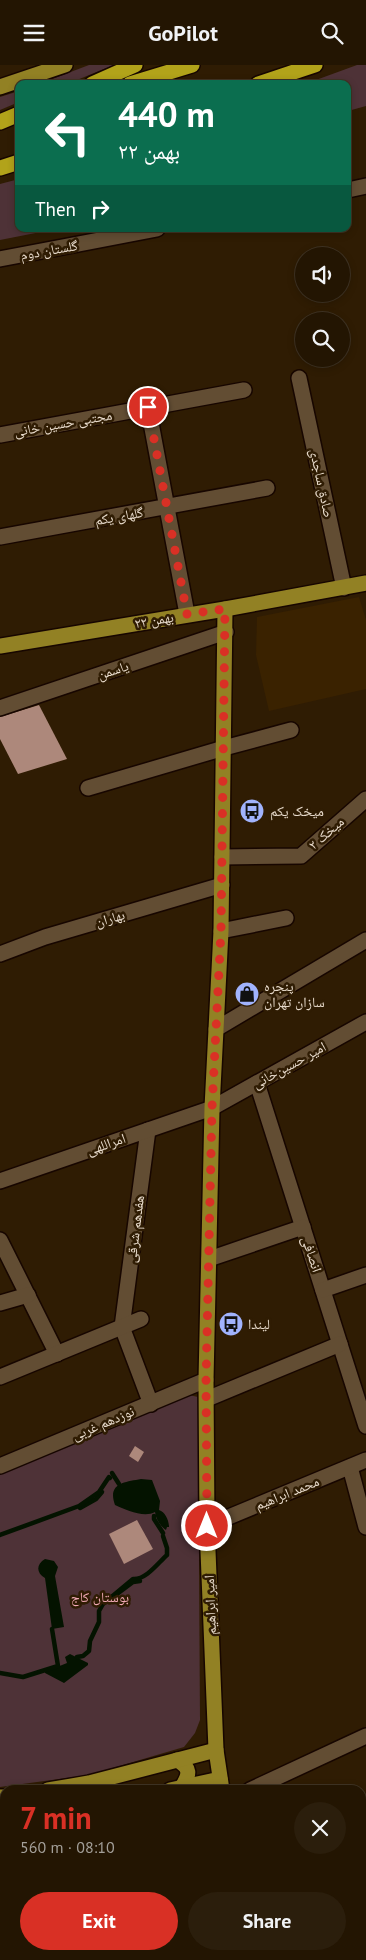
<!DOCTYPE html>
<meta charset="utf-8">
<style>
:root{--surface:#231502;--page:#2b1e0c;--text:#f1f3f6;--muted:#a39f99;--line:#403424;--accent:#d93025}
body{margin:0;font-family:"PT Sans","Noto Naskh Arabic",sans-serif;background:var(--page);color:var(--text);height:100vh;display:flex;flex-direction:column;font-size:19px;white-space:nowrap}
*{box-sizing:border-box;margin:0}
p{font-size:16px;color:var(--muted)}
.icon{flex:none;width:28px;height:28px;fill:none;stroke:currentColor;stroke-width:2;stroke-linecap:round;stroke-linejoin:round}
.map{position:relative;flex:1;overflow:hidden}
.sheet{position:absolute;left:0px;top:1720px;width:366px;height:175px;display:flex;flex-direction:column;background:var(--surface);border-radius:15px 15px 0 0;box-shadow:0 2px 8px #0003,0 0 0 1px var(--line)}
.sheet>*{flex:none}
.banner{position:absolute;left:15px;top:15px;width:336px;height:152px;border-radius:10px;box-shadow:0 2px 8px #0003,0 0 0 1px var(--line);background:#0b6e4f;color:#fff;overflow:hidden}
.buttons{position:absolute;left:295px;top:182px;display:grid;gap:10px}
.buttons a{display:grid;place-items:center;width:55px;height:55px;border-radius:50%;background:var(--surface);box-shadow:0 2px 8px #0003,0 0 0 1px var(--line);font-size:25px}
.pin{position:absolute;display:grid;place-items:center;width:42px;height:42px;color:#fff;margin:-21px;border:2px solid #fff;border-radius:50%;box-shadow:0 1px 5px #0007}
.me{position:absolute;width:55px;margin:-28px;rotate:0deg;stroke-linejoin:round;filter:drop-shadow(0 0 4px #0008)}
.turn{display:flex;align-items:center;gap:18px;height:105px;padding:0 20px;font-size:22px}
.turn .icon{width:65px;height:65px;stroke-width:2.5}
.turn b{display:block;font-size:35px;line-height:42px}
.then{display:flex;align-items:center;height:48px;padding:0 20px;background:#0003;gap:10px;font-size:19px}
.round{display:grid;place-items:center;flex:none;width:52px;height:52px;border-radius:26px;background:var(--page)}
.overview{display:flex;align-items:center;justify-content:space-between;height:85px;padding:0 20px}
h1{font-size:30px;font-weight:700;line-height:38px;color:var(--accent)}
.cta{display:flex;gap:10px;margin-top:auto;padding:10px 20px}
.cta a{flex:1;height:58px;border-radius:30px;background:var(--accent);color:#fff;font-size:20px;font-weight:700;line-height:58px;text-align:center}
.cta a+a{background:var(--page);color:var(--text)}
header{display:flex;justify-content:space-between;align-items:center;height:65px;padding:0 20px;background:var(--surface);font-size:22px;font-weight:700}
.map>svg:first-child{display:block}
.built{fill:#3a2200}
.green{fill:#4e3237}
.water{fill:#041300}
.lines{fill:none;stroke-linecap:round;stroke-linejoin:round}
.stream{stroke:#041300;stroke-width:4.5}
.building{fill:#ad887b}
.minor-casing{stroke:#170600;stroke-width:18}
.major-casing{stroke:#170600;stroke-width:18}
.highway-casing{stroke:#170600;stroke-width:18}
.minor{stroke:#624d33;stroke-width:15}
.major{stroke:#928124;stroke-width:15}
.highway{stroke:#b2a31a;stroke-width:15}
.route{stroke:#d93025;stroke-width:9;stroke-dasharray:0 16.2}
.labels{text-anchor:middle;stroke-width:5;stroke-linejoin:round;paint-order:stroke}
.street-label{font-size:14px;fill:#e8dbcc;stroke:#2f1c03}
.poi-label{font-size:14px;fill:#e8dbcc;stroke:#2f1c03;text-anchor:start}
.park-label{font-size:14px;fill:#f2aab6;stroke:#2f1c03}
</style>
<header><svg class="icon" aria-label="menu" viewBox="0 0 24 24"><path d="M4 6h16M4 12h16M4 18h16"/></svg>GoPilot<svg class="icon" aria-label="search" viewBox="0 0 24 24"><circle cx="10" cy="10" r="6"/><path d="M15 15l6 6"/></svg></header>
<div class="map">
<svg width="366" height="1895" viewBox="0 0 366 1895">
<rect width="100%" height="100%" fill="#2f1c03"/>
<path class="built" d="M359,532l7,23v69l-97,22 -13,-56 1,-38z"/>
<g class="green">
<path d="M89,0h25l-47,19h-28z"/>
<path d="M357,0h9v41l-18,5v-27h-43z"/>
<path d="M19,26v11l-19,8v-13z"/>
<path d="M19,114v50h37l-56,11v-56z"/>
<path d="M189,1330l9,2 2,323 -5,13 -11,14 -95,28 -89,12v-313z"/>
<path d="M5,1774v116h219v5h-224v-120z"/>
</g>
<g class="water">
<path d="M141,1414l11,1 8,21 -1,9c6,2 10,10 10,17h-2l-1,3c-6,-4 -10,-11 -11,-18 -11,6 -29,-2 -40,-7 -8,-22 10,-23 26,-26z"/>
<path d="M45,1494l9,2 4,6 -3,9 9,51 -12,2 -7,-51c-9,-5 -9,-14 0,-19z"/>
<path d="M70,1589l18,9v2l-24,18 -19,-10v-1l22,-9 -2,-6z"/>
</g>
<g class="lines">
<g class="stream">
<path d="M112,1408l7,11"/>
<path d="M80,1443l16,-9 6,-7"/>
<path d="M154,1451v3l9,14"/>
<path d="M0,1470l79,-29 20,-14 10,-15 1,1"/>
<path d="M117,1529l16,-12 7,-1"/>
<path d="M77,1592l6,-1 6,-5 1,-10 9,-19v-11l4,-7 30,-25c13,1 25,-16 34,-24v-7l-4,-12"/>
<path d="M0,1608l23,4 35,-11 -6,-37"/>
</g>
</g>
<g class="building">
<path d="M39,640l28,54 -49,15 -18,-35v-22z"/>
<path d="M135,1381l9,6 -6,10 -9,-6z"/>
<path d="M137,1455l16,29 -29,15 -15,-30z"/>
</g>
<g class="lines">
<defs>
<g id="minor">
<path d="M348,125l18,-4"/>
<path d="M0,194l157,-30"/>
<path d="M299,313l45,210"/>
<path d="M148,342l39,207"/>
<path d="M0,370l244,-45"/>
<path d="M0,472l267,-49"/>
<path d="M0,643l226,-76"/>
<path d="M88,723l136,-40 67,-18"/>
<path d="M222,792l79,-1 65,-57"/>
<path d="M221,866l65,-13"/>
<path d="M0,889l45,-17 177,-52"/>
<path d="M216,964l150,-89"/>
<path d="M257,1018l109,343"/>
<path d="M148,1065l-26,197 29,77"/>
<path d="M0,1116l212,-73 154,-86"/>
<path d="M0,1175l57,114"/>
<path d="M209,1194l94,-32"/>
<path d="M323,1225l43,-15"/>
<path d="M0,1238l28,-8"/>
<path d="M0,1312l141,-58"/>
<path d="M207,1334l133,-55"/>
<path d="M0,1401l206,-86"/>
<path d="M350,1402l16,60"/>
<path d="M207,1461l159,-66"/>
<path d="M250,1725l116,-54"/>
<path d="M362,1755l4,34"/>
<path d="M361,1812l5,-2"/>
<path d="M361,1842l5,-2"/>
<path d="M304,1895l1,-5"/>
</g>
<g id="major">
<path d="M0,22l65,-22"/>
<path d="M0,581l225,-37 141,-26"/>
<path d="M177,1695c14,8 13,14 5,27"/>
<path d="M48,1725l41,-7 127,-33"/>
<path d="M170,1725l50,-11"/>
<path d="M222,1725l-6,-40 -9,-224 -1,-146 6,-272 9,-177 4,-322"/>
<path d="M0,1732h5"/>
<path d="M0,1759h5"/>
<path d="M239,1895v-5"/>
</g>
<g id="highway">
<path d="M92,19l43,-19"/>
<path d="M130,19l62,-19"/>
<path d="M258,19l57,-19"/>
<path d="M0,57l19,-8"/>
<path d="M0,103l19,-6"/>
</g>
</defs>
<use href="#minor" class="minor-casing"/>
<use href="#major" class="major-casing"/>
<use href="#highway" class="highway-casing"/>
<use href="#minor" class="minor"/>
<use href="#major" class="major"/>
<use href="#highway" class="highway"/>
</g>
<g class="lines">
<path class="route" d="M148,342l39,207 38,-5 -4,322 -9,177 -6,273 1,145"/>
</g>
<defs>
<symbol id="bus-disc" viewBox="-11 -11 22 22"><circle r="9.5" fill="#a1b3fd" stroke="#2f1c03"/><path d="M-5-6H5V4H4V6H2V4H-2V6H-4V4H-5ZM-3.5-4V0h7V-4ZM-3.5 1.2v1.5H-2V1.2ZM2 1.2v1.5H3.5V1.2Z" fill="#111"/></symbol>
<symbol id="shop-disc" viewBox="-11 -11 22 22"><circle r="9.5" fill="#a1b3fd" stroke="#2f1c03"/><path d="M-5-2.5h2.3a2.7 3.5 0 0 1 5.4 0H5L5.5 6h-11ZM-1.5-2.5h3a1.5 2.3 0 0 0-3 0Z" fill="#111"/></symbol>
</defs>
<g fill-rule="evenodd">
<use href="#bus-disc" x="238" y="732" width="28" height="28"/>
<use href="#shop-disc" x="233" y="915" width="28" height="28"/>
<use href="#bus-disc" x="217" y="1245" width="28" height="28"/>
</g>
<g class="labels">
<g class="street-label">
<text transform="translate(49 185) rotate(-10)" y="5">گلستان دوم</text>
<text transform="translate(63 358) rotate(-10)" y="5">مجتبی حسین خانی</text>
<text transform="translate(322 418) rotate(78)" y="5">صادق ساجدی</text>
<text transform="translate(119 451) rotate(-10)" y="5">گلهای یکم</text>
<text transform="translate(154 555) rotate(-10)" y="5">۲۲ بهمن</text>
<text transform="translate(113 605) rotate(-18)" y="5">یاسمن</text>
<text transform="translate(326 768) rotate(-41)" y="5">میخک ۲</text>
<text transform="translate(110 853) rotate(-16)" y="5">بهاران</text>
<text transform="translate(289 1000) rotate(-29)" y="5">امیر حسین‌خانی</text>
<text transform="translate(106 1079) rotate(-19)" y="5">امراللهی</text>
<text transform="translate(135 1164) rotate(-83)" y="5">هفدهم شرقی</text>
<text transform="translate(312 1189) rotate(72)" y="5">انصافی</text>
<text transform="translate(103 1358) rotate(-23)" y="5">نوزدهم غربی</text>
<text transform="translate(287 1428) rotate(-22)" y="5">محمد ابراهیم</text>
<text transform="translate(210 1540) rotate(-92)" y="5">امیر ابراهیم</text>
</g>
<g class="poi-label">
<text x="270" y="751">میخک یکم</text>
<text x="264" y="926">پنجره<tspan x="264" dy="16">سازان تهران</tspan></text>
<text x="248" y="1264">لیندا</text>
</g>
<g class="park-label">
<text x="100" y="1537">بوستان کاج</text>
</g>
</g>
</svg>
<div class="buttons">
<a><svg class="icon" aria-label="sound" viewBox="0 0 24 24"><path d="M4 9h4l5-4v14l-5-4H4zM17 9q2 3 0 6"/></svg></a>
<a><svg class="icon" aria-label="search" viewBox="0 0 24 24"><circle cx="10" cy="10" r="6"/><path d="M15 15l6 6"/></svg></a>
</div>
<div class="pin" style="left:148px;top:342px;background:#d93025"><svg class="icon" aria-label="arrive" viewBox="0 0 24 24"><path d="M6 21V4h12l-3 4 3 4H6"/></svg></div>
<svg class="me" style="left:207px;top:1461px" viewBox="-20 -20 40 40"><circle r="17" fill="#d93025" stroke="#fff" stroke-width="3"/><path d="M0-11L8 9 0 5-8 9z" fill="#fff"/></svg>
<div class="banner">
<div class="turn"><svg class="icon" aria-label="left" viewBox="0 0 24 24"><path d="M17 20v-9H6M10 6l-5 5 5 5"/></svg><div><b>440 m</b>۲۲ بهمن</div></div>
<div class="then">Then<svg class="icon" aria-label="right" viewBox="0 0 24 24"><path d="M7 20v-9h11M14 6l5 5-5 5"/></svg></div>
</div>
<section class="sheet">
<div class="overview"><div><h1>7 min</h1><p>560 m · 08:10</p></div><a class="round"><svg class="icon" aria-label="close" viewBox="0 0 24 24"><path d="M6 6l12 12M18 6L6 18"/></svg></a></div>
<div class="cta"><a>Exit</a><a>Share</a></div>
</section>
</div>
